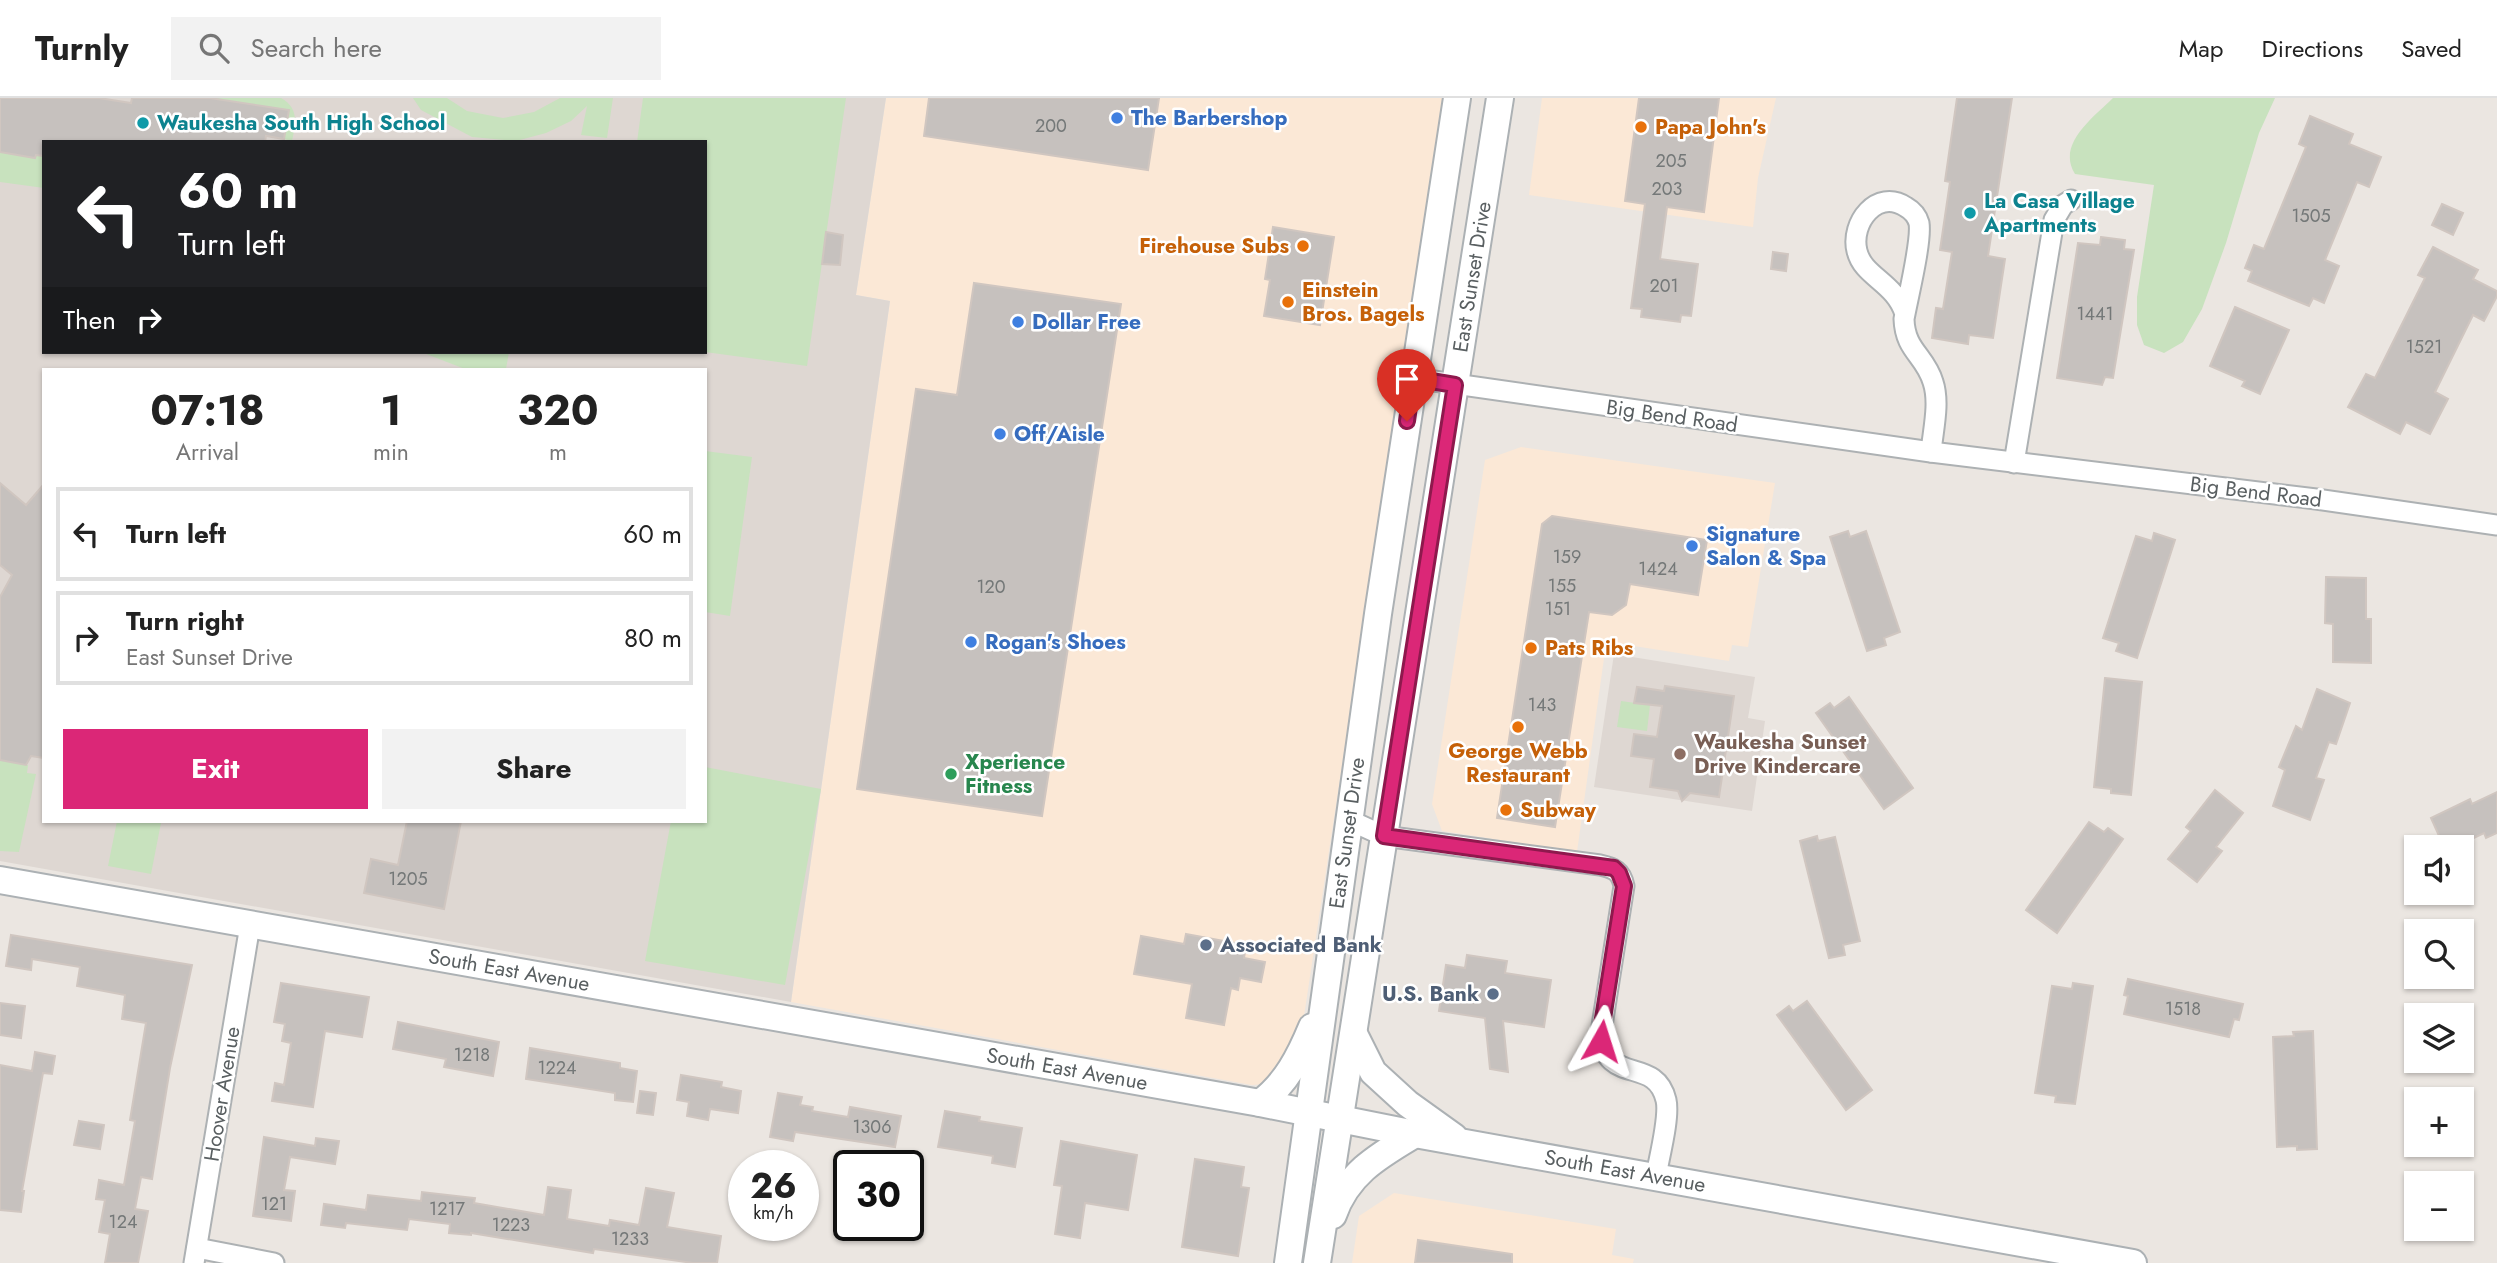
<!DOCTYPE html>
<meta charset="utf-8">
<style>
:root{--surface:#fff;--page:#f2f2f2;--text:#222;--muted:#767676;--line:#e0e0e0;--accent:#db2777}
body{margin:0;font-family:Jost,sans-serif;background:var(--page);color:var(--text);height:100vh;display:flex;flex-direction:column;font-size:26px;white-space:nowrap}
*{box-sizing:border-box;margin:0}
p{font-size:23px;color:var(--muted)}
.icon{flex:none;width:38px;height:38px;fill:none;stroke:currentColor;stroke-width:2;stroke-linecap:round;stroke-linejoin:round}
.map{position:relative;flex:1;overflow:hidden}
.side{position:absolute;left:42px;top:270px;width:665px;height:455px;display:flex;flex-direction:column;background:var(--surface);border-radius:0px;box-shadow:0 2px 5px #0004}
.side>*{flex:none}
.banner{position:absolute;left:42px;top:42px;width:665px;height:214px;border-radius:0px;box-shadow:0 2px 5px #0004;background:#202124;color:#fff;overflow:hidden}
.tools{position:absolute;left:2404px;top:737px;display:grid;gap:14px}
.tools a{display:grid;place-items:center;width:70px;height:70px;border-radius:0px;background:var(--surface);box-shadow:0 2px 5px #0004;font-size:35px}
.speed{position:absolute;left:728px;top:1052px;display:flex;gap:14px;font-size:35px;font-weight:700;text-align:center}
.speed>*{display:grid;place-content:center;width:91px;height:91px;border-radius:50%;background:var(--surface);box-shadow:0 2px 5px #0004;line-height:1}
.speed small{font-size:18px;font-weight:400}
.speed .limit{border:4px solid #111;border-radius:10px;background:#fff;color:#111}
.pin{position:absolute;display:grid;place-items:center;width:60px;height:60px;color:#fff;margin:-72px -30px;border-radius:50% 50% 50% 0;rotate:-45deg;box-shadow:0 0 7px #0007}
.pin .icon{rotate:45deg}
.me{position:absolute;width:77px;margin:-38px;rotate:6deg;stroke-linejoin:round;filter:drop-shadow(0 0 5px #0008)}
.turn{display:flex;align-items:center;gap:24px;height:147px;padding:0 21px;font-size:32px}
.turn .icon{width:91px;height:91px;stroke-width:2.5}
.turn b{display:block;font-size:49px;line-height:60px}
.then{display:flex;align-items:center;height:66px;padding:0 21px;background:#0003;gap:14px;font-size:26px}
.eta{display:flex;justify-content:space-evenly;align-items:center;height:119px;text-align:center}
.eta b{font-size:42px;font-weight:700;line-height:49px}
.button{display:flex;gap:14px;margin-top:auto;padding:14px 21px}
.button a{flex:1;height:80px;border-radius:0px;background:var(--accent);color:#fff;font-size:28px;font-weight:700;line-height:80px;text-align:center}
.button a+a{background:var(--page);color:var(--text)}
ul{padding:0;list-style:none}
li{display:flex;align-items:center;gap:21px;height:94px;margin:0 14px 10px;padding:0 7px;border:4px solid var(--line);border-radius:0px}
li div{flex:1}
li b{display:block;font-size:26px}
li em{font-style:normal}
header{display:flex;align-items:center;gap:42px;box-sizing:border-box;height:98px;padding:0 35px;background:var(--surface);border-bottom:2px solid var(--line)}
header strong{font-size:33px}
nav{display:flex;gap:38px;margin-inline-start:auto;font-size:24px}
.search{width:490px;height:63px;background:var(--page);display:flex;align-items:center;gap:18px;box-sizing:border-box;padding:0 24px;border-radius:0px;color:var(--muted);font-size:26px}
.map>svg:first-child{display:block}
.commercial{fill:#fbe8d6}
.education{fill:#ded7d2;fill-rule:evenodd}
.green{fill:#c8e2be}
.building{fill:#c6c1be;stroke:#d0c6c0;stroke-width:2}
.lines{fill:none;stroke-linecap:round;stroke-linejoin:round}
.minor-casing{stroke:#adb1b3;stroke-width:23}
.secondary-casing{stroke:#acb1b4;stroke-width:30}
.minor{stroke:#fff;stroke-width:19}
.secondary{stroke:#fff;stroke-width:26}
.route-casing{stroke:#8e194d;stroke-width:18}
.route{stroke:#db2777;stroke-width:12}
.shop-dot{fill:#3f7fe0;stroke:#fff;stroke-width:2.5}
.culture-dot{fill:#0f9aa8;stroke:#fff;stroke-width:2.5}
.food-dot{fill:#e8710a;stroke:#fff;stroke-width:2.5}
.education-dot{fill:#8d6e63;stroke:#fff;stroke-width:2.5}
.leisure-dot{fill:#2e9e5b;stroke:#fff;stroke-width:2.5}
.service-dot{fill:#5c6f8a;stroke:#fff;stroke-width:2.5}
.labels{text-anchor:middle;stroke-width:5;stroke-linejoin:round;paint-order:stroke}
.number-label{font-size:18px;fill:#747878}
.shop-label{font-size:21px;font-weight:bold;fill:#366cbe;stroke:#fff;text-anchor:start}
.culture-label{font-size:21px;font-weight:bold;fill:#0d838f;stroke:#fff;text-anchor:start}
.food-label{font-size:21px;font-weight:bold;fill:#c56008;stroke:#fff;text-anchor:start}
.street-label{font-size:21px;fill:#595f61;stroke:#fff}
.education-label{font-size:21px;font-weight:bold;fill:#785e54;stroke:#fff;text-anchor:start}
.leisure-label{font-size:21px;font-weight:bold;fill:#27864d;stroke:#fff;text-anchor:start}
.service-label{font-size:21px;font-weight:bold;fill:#4e5e75;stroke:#fff;text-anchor:start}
</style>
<header>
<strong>Turnly</strong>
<div class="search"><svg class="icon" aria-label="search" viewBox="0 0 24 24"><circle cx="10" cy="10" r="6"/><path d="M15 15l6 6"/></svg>Search here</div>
<nav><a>Map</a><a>Directions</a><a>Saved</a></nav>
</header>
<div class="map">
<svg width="2497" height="1165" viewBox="0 0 2497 1165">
<rect width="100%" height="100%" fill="#ebe6e1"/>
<g class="commercial">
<path d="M886,0h557l-142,938 -37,48 -12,1 -461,-83 99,-701 -34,-6z"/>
<path d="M1542,0h234l-18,80 -5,49 -224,-32z"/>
<path d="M1521,349l254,36 -27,164 -16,-2 -3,16 -114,-18 -10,8 -28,201 -135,-21 -10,-27 53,-344z"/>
<path d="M1394,1095l222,36 -4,26 22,4 -1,4h-281l7,-47z"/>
</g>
<g class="education">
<path d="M0,0h886l-30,197 34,6 -99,701 -791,-141zM44,44h661v210h-661zM44,271h661v452h-661z"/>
<path d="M1614,556l141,23 -7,41 17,3 -13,90 -158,-24z"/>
</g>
<g class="green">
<path d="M210,0h71c18,10 15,25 11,43l-8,-2 4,-29z"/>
<path d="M413,0h34l20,13 36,7 31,-6 26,-14h53l-6,40 -26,-3 6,-29 -16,15 -25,12 -30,8 -44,-4 -51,-27z"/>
<path d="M643,0h203l-39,268 -102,-14v-210h-68z"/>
<path d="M2113,0h162l-16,35 -33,110 -24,66 -19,33 -19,11 -20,-8 -7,-20v-28l17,-112 -79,-11c-19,-30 19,-57 38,-76z"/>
<path d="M0,54l35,5 1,-2 8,1v32l-44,-6z"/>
<path d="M421,254h88l-3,17h-41z"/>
<path d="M705,353l47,6 -22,159 -25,-4z"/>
<path d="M1621,603l29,4 -3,26 -30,-4z"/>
<path d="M0,662l28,5 -1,8 9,1 -17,78 -19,-1z"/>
<path d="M705,669l116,22 -36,196 -140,-24 26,-140h34z"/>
<path d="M117,723h30l14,2 -10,51 -43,-8z"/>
</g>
<g class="building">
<path d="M0,0h99l32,5 1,-5h78l79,12 -5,29 -18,-3 -1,6h-221v14l-8,-1 -1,3 -35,-6z"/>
<path d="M929,0h230l-11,72 -224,-34z"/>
<path d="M1639,0h80l-15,114 -37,-5 -7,52 38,5 -7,52 -10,-1 -1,7 -39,-5 1,-8 -11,-1 14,-104 -20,-3z"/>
<path d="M1957,0h55l-24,158 17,3 -12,79 -24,-3 -1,9 -36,-6 4,-30 7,1 9,-57 -12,-2 10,-68 -5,-1z"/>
<path d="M2310,18l43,18 -4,10 32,13 -12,30 -12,-5 -32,78 14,6 -15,37 -11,-5 -4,8 -61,-25 4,-10 -7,-3 9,-23 10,4 42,-102 -7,-3z"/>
<path d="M2442,106l21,9 -10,22 -21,-10z"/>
<path d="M1273,129l61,10 -14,88 -56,-9 6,-36 -5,-1z"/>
<path d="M826,134l17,3 -3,30 -18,-1z"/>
<path d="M2101,139l24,3 -1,9 10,1 -21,128 -8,-1 -3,8 -45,-7 21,-135 22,2z"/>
<path d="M2433,149l45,23 -5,9 24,12v5l-13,25 -11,-6 -38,77 13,7 -18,35 -24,-12 -6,12 -52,-27 18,-33 9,4 50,-100 -7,-3z"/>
<path d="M1773,154l15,2 -2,17 -15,-2z"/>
<path d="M974,185l147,21 -79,512 -185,-27 59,-400 41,6z"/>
<path d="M2235,209l54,23 -29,64 -18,-8 3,-5 -35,-15z"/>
<path d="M0,385l26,22 18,-21v274l-13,-2 -5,9 -26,-5v-163l12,-22 -12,-10z"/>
<path d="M1552,418l155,24 -9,55 -68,-11 -4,21 -14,10 -23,-3 -34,215 -58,-9 45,-294z"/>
<path d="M1848,433l2,6 16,-6 34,101 -16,6 2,7 -19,6 -37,-114z"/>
<path d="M2154,435l21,7 -38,118 -21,-7 3,-8 -16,-5 33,-102 16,5z"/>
<path d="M2326,479l40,1v41h5v44l-38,-1v-38l-8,-1z"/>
<path d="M2105,580l37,4 -11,113 -20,-2v-4l-17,-2z"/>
<path d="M1665,588l69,10 -15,101 -29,-4 -8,8 -4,-10 -28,-4 4,-28 -23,-3 3,-22 23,3 5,-31 -28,-3 3,-16 27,4z"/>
<path d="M2317,591l33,14 -14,41 -7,-2 -13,36 8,2 -14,40 -37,-14 12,-36 -6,-3 17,-41 6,4z"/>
<path d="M1849,599l64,91 -29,21 -68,-96 14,-10 4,5z"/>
<path d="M2215,692l28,23 -27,34 6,4 -25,31 -29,-23 23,-28 -5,-4z"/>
<path d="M2497,694v41l-11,5 -2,-5 -29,14h-11l-13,-29 39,-19 2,5z"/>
<path d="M407,723h54l-17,88 -80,-16 7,-34 27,6z"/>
<path d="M2089,724l15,10 4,-4 15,11 -66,94 -31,-23z"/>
<path d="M1817,738l1,5 17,-4 25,104 -17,4 2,10 -16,3 -29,-117z"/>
<path d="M1186,836l60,11 -2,13 21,4 -4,20 -21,-4 -2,12 -7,-2 -7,37 -38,-7 6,-34 -58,-10 7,-38 43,8z"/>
<path d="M11,837l181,30 -22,103 -18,111 -11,-2 -6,32 13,2 -10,52h-33l5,-29 -11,-2 6,-32 -9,-1 3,-19 25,5 11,-64 -5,-1 16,-97 -24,-4 3,-24 -48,-9 3,-19 -48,-8 -1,11 -25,-4z"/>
<path d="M1467,857l40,6 -2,12 46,7 -7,47 -41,-6 5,51 -18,-3 -5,-51 -46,-7 7,-46 19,3z"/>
<path d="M2128,881l115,25 -4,16 -5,-1 -5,18 -105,-23 4,-18 -4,-1z"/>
<path d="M281,885l88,14 -7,40 -37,-6 -12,76 -41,-6 3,-18 9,2 7,-42 -9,-2 3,-17 -11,-2z"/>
<path d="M2073,885l20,3 -18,118 -20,-2 1,-6 -21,-3 17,-107 20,3z"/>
<path d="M1807,903l65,89 -26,20 -69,-95 12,-9 4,5z"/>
<path d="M0,905l25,3 -4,32 -21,-3z"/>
<path d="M398,924l101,20 -6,34 -49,-9 2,-8 -53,-10z"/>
<path d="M2313,933l4,118 -20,1v-4l-20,1 -4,-110 21,-1 -1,-4z"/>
<path d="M530,950l90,15v5l17,3 -4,31 -18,-2v-7l-89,-14z"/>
<path d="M35,954l20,4 -3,18 -9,-1 -21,118h2l-3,21 -21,-2v-145l32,6z"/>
<path d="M681,977l41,7 -1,5 20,4 -3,22 -28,-4 -2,11 -21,-4 2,-14 -12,-2z"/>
<path d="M640,993l16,2 -3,22 -16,-2z"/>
<path d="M778,995l24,4 -2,8 13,2 -1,4 36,6 2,-10 51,9 -6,31 -100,-15 -2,9 -23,-4z"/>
<path d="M945,1013l35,6 -1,4 43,7 -7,39 -23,-4 1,-7 -55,-9z"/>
<path d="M79,1023l25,4 -4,24 -26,-4z"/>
<path d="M264,1039l51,9 1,-8 23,3 -4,23 -45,-7 -6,33 11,1 -4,30 -38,-5z"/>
<path d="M1061,1043l76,14 -9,55 -43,-7 -5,35 -25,-4 7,-48 -8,-1z"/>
<path d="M1195,1061l49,8 -3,20 8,1 -11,68 -56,-9z"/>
<path d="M548,1089l23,3 -4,29 42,7 1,-6 29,5 7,-37 28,5 -7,34 54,9 -4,27h-24l-99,-14 -1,4 -122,-20v2l-22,-2 1,-9 -41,-5 -2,11 -61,-7 -1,5 -24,-3 3,-21 42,6 2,-15 53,6 1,-9 53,6 -1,5 70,12z"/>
<path d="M1418,1142l94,14v9h-97z"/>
</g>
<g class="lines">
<defs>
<g id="minor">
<path d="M1905,216c-10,-32 -42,-37 -48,-63 -7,-28 20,-63 49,-44 7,4 11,9 13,16 3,18 -11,74 -15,96 1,32 21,36 29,63 7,21 0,48 -2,70"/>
<path d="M1413,280l518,74 385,47 181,26"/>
<path d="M2014,365l40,-243 9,-15 8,-5"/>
<path d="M1349,722l35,16 216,29c14,3 21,6 24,21l-23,146c3,56 54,22 65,68 4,17 -7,58 -10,76"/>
<path d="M197,1150l77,15"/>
<path d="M194,1165l56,-338"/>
</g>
<g id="secondary">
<path d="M0,782l1260,223 155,31 718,129"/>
<path d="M1354,936l19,38 35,32 46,33"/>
<path d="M1260,1005c26,-19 40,-47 52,-76"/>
<path d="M1333,1117c14,-42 47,-60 82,-81"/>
<path d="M1288,1165l90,-649 79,-516"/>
<path d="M1317,1165l183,-1165"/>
</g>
</defs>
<use href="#minor" class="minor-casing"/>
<use href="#secondary" class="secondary-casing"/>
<use href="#minor" class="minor"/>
<use href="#secondary" class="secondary"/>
</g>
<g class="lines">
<defs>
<path id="route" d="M1407,323l6,-43 42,7 -71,451 230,32 5,5 5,13 -23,145v10"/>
</defs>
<use href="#route" class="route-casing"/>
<use href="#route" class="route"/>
</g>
<g class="shop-dot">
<circle cx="1117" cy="20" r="7"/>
<circle cx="1018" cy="224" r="7"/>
<circle cx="1000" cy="336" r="7"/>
<circle cx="1692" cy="448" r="7"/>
<circle cx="971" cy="544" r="7"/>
</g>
<g class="culture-dot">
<circle cx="143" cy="25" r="7"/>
<circle cx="1970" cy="115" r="7"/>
</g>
<g class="food-dot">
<circle cx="1641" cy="29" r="7"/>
<circle cx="1303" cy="148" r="7"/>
<circle cx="1288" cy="204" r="7"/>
<circle cx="1531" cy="550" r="7"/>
<circle cx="1518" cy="629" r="7"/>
<circle cx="1506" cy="712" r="7"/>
</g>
<circle class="education-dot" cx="1680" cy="656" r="7"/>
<circle class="leisure-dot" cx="951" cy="676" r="7"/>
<g class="service-dot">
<circle cx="1206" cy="847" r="7"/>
<circle cx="1493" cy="896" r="7"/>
</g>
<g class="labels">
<g class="number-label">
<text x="1051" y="34">200</text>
<text x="1671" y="69">205</text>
<text x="1667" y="97">203</text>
<text x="2311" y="124">1505</text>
<text x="1664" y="194">201</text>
<text x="2095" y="222">1441</text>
<text x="2424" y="255">1521</text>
<text x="1567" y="465">159</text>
<text x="1658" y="477">1424</text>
<text x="1562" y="494">155</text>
<text x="991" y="495">120</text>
<text x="1558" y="517">151</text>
<text x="1542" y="613">143</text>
<text x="408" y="787">1205</text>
<text x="2183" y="917">1518</text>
<text x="472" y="963">1218</text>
<text x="557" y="976">1224</text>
<text x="872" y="1035">1306</text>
<text x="274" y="1112">121</text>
<text x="447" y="1117">1217</text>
<text x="123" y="1130">124</text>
<text x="511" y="1133">1223</text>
<text x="630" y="1147">1233</text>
</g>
<g class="shop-label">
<text x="1131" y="27">The Barbershop</text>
<text x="1032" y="231">Dollar Free</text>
<text x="1014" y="343">Off/Aisle</text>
<text x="1706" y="443">Signature<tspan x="1706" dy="24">Salon &amp; Spa</tspan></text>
<text x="985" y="551">Rogan's Shoes</text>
</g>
<g class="culture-label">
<text x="157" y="32">Waukesha South High School</text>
<text x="1984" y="110">La Casa Village<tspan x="1984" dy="24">Apartments</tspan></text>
</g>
<g class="food-label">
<text x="1655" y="36">Papa John's</text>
<text x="1289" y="155" text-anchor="end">Firehouse Subs</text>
<text x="1302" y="199">Einstein<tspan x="1302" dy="24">Bros. Bagels</tspan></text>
<text x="1545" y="557">Pats Ribs</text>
<text x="1518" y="660" text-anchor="middle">George Webb<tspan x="1518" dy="24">Restaurant</tspan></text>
<text x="1520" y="719">Subway</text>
</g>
<g class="street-label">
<text transform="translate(1472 179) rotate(-81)" y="7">East Sunset Drive</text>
<text transform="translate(1672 318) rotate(8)" y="7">Big Bend Road</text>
<text transform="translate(2256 394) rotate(7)" y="7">Big Bend Road</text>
<text transform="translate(1347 735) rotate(-82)" y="7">East Sunset Drive</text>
<text transform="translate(509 872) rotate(10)" y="7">South East Avenue</text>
<text transform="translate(1067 971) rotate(10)" y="7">South East Avenue</text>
<text transform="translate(222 996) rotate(-81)" y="7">Hoover Avenue</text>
<text transform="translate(1625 1073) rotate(10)" y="7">South East Avenue</text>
</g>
<g class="education-label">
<text x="1694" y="651">Waukesha Sunset<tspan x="1694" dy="24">Drive Kindercare</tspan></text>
</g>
<g class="leisure-label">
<text x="965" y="671">Xperience<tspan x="965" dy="24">Fitness</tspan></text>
</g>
<g class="service-label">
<text x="1220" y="854">Associated Bank</text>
<text x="1479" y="903" text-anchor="end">U.S. Bank</text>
</g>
</g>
</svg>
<div class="tools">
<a><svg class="icon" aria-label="sound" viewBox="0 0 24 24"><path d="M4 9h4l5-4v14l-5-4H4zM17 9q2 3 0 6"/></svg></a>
<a><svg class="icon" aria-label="search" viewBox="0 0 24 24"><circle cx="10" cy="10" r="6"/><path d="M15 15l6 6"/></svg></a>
<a><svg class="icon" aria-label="layers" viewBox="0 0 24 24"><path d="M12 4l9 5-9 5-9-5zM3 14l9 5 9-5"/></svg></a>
<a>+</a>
<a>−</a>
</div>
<div class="speed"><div>26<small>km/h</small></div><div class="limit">30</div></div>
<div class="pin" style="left:1407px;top:323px;background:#d93025"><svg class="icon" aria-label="arrive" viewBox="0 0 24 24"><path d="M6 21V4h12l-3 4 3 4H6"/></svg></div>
<svg class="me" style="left:1601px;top:943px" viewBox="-20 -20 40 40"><path d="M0-17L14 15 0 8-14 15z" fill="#db2777" stroke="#fff" stroke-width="4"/></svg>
<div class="banner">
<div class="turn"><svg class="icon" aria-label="left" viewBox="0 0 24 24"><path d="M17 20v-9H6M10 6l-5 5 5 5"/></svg><div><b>60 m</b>Turn left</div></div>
<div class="then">Then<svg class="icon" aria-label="right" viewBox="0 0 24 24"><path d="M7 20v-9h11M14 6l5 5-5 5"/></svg></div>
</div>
<section class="side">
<div class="eta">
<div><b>07:18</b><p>Arrival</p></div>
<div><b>1</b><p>min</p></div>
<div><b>320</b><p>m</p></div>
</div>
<ul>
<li><svg class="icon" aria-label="left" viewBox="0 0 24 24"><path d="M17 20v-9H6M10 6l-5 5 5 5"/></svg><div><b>Turn left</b></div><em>60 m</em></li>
<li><svg class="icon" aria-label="right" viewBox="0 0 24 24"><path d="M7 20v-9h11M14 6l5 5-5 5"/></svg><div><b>Turn right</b><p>East Sunset Drive</p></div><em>80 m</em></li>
</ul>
<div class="button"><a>Exit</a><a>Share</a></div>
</section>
</div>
